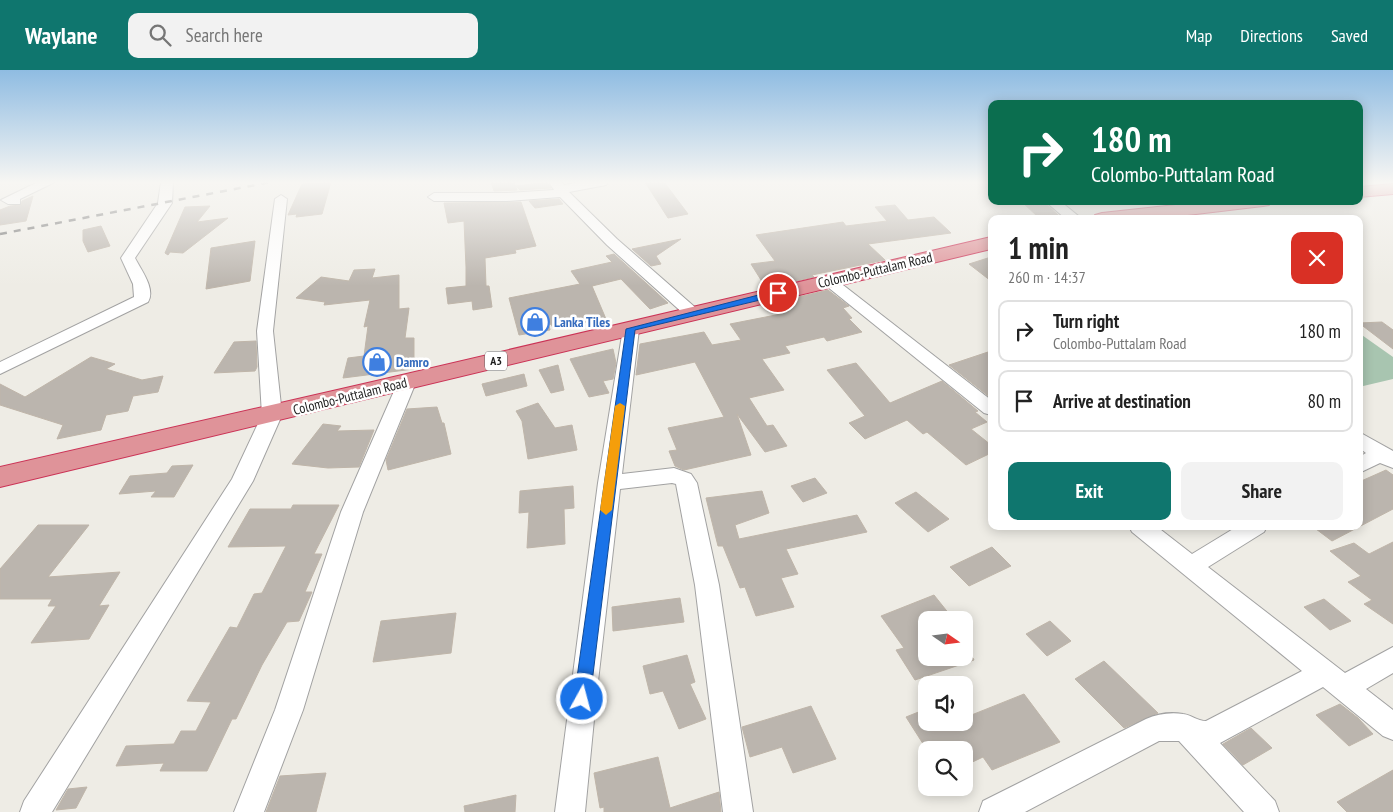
<!DOCTYPE html>
<meta charset="utf-8">
<style>
:root{--surface:#fff;--page:#f2f2f2;--text:#222;--muted:#767676;--line:#e0e0e0;--accent:#0f766e}
body{margin:0;font-family:"PT Sans Narrow",sans-serif;background:var(--page);color:var(--text);height:100vh;display:flex;flex-direction:column;font-size:19px;white-space:nowrap}
*{box-sizing:border-box;margin:0}
p{font-size:16px;color:var(--muted)}
.icon{flex:none;width:28px;height:28px;fill:none;stroke:currentColor;stroke-width:2;stroke-linecap:round;stroke-linejoin:round}
.map{position:relative;flex:1;overflow:hidden}
.panel{position:absolute;left:988px;top:145px;width:375px;height:315px;display:flex;flex-direction:column;background:var(--surface);border-radius:10px;box-shadow:0 2px 12px #0003}
.panel>*{flex:none}
.top-card{position:absolute;left:988px;top:30px;width:375px;height:105px;border-radius:10px;box-shadow:0 2px 12px #0003;background:#0b6e4f;color:#fff;overflow:hidden}
.needle{width:32px;rotate:104deg}
.buttons{position:absolute;left:918px;top:541px;display:grid;gap:10px}
.buttons a{display:grid;place-items:center;width:55px;height:55px;border-radius:10px;background:var(--surface);box-shadow:0 2px 12px #0003;font-size:25px}
.pin{position:absolute;display:grid;place-items:center;width:42px;height:42px;color:#fff;margin:-21px;border:2px solid #fff;border-radius:50%;box-shadow:0 1px 5px #0007}
.me{position:absolute;width:55px;margin:-28px;rotate:7deg;stroke-linejoin:round;filter:drop-shadow(0 0 4px #0008)}
.turn{display:flex;align-items:center;gap:18px;height:105px;padding:0 20px;font-size:22px}
.turn .icon{width:65px;height:65px;stroke-width:2.5}
.turn b{display:block;font-size:35px;line-height:42px}
.round{display:grid;place-items:center;flex:none;width:52px;height:52px;border-radius:10px;background:var(--page)}
.head{display:flex;align-items:center;justify-content:space-between;height:85px;padding:0 20px}
h1{font-size:30px;font-weight:700;line-height:38px}
.primary-button{display:flex;gap:10px;margin-top:auto;padding:10px 20px}
.primary-button a{flex:1;height:58px;border-radius:10px;background:var(--accent);color:#fff;font-size:20px;font-weight:700;line-height:58px;text-align:center}
.primary-button a+a{background:var(--page);color:var(--text)}
ul{padding:0;list-style:none}
li{display:flex;align-items:center;gap:15px;height:62px;margin:0 10px 8px;padding:0 10px;border:2px solid var(--line);border-radius:10px}
li div{flex:1}
li b{display:block;font-size:19px}
li em{font-style:normal}
header{display:flex;align-items:center;gap:30px;box-sizing:border-box;height:70px;padding:0 25px;background:var(--accent);color:#fff}
header strong{font-size:24px}
nav{display:flex;gap:28px;margin-inline-start:auto;font-size:18px}
.search{width:350px;height:45px;background:var(--page);display:flex;align-items:center;gap:12px;box-sizing:border-box;padding:0 18px;border-radius:10px;color:var(--muted);font-size:19px}
.map>svg:first-child{display:block}
.cemetery{fill:#a8c5b0}
.building{fill:#bbb5ae;stroke:#bfb5a9}
.lines{fill:none;stroke-linecap:round;stroke-linejoin:round}
.street-casing{stroke:#a2a2a2;stroke-width:2}
.highway-casing{stroke:#cb3356;stroke-width:2}
.street{fill:#fff;fill-rule:evenodd}
.highway{fill:#df9399;fill-rule:evenodd}
.rail{stroke:#6c6c6c;stroke-width:2.5;stroke-dasharray:7 7;stroke-linecap:butt}
.route{fill:#1a73e8;stroke:#114b97}
.slow{fill:#f59e0b}
.labels{text-anchor:middle;stroke-width:5;stroke-linejoin:round;paint-order:stroke}
.shield{fill:#fff;stroke:#626262;stroke-width:1}
.shield-label{font-size:12px;font-weight:bold;fill:#1e1e1e}
.street-label{font-size:14px;fill:#1e1e1e;stroke:#fff}
.shop-label{font-size:14px;font-weight:bold;fill:#366cbe;stroke:#fff;text-anchor:start}
</style>
<header>
<strong>Waylane</strong>
<div class="search"><svg class="icon" aria-label="search" viewBox="0 0 24 24"><circle cx="10" cy="10" r="6"/><path d="M15 15l6 6"/></svg>Search here</div>
<nav><a>Map</a><a>Directions</a><a>Saved</a></nav>
</header>
<div class="map">
<svg width="1393" height="742" viewBox="0 0 1393 742">
<rect width="100%" height="100%" fill="#eeece5"/>
<path class="cemetery" d="M1359,263l34,24v22l-34,8z"/>
<g class="building">
<path d="M331,112l-9,32 -26,3 1,-3 -9,1 14,-31z"/>
<path d="M491,112h23l3,8 -23,1z"/>
<path d="M547,112l4,6 -31,2 -4,-4z"/>
<path d="M645,112h19l24,32 -20,4z"/>
<path d="M33,126l-7,25 -26,4v-15l10,-4 11,-1 1,-4z"/>
<path d="M559,129l4,5 -28,4 -6,-7z"/>
<path d="M1021,131h22l16,15 -21,1z"/>
<path d="M521,132l15,44 -21,4 1,3 -31,5 1,28h3l3,21 -19,3 -1,-9 -24,3 -2,-16 20,-2v-19l-2,-46 -16,2 -4,-20z"/>
<path d="M895,135l13,15 26,-3 17,16 -83,11 17,16 -73,15 2,2 -48,11 -15,-24 24,-3 -19,-26 87,-13 3,4 41,-5 -12,-14z"/>
<path d="M210,136l-13,16 31,-4 -45,35 -13,-1 -2,3 -3,-2 20,-46z"/>
<path d="M101,156l9,20 -22,6 -5,-11v-11z"/>
<path d="M681,169l-25,17 5,8 -10,2 -19,-17z"/>
<path d="M255,171l-5,40 -44,8 5,-41z"/>
<path d="M614,184l54,49 -18,6 -29,-30 -29,7 14,33 -53,9 -2,-4 -2,1 1,5 -31,5 -10,-37 71,-14 -9,-13 41,-9 -6,-6z"/>
<path d="M991,187v24l-22,-17z"/>
<path d="M375,199l-3,9 27,-3v34l10,-1 -4,30h9v31l-71,9 5,-20 16,-2 4,-30 -4,1 6,-27 -46,5 1,-3 -29,-4 25,-21 28,4 5,-11z"/>
<path d="M828,220l21,16 -6,2 9,10 -3,1 13,13 -35,9 -3,-4 -39,9 5,7 -28,6 22,31 -35,8 18,28 6,-1 14,21 -22,6 -28,-38 14,41 -67,15 -9,-4 -6,-15 8,-1 -9,-22 56,-11 -29,-55 -59,13 4,-31 64,-12 8,13 29,-5 -11,-16 51,-10 -8,-11z"/>
<path d="M1382,252l11,8v19l-34,-26z"/>
<path d="M256,271l1,26 -2,4 -41,2 20,-31z"/>
<path d="M613,279l3,14 -3,16 -10,2 6,12 -20,4 -19,-38z"/>
<path d="M991,281v47l-42,-33z"/>
<path d="M91,287l24,7 -9,5 36,11 21,-4 -5,16 -25,4 -5,15 -22,4 -5,15 -44,9 6,-14 -63,-20v-21l25,13z"/>
<path d="M856,293l34,40 52,-22 36,30 -3,1 12,10 -16,7 20,16v8l-25,12 -39,-33 -4,2 -16,-14 -42,19 -16,-16 16,-7 -38,-46z"/>
<path d="M558,295l6,25 -13,3 -12,-23z"/>
<path d="M524,304l3,12 -41,10 -4,-12z"/>
<path d="M538,333l17,25 17,-3 5,25 -49,9 -6,-38 -6,-10z"/>
<path d="M437,337l5,16h2l7,31 -63,16 -2,-10 21,-51z"/>
<path d="M323,354l18,2 -4,5 37,-1 -15,37 -31,1 -36,-4z"/>
<path d="M193,395l-19,32h-23l5,-6 -37,3 11,-18 37,-3 5,-7z"/>
<path d="M1386,400l7,5v34l-61,32 -20,-15h47v-44z"/>
<path d="M815,408l12,15 -24,9 -12,-16z"/>
<path d="M573,416l1,22 -10,1 1,35 -38,4 2,-36 -10,1 1,-22z"/>
<path d="M762,421l7,22 -34,12 4,14 118,-24 10,17 -81,17 12,25 -17,4 13,29 -38,9 -11,-29 -5,1 -17,-42h-5l-12,-48z"/>
<path d="M916,422l33,27 -21,13 -33,-29z"/>
<path d="M293,435h46l-25,49h8l-17,38h7l-13,29 -12,1 -25,43 -26,54h-4l-25,52h-47l4,-8 -48,3 10,-20 48,-2 7,-13h15l15,-29 -24,-1 43,-74 7,1 17,-34 8,-1 24,-47 -58,1 22,-38h41z"/>
<path d="M38,455h51l-41,52 72,-5 -21,34 10,-1 -20,34 -58,4 25,-37h-8l4,-7h-52v-30z"/>
<path d="M1393,472v82l-29,-20 8,-4 -24,-18 13,-6 -31,-25 24,-8 15,11z"/>
<path d="M992,477l19,19 -42,20 -19,-19z"/>
<path d="M934,525l20,25h-28v38h47l1,2 -59,20 -19,-30 8,-2 -23,-32z"/>
<path d="M680,528l4,24 -71,9 -1,-24z"/>
<path d="M1324,529l27,22 -21,9 -26,-23z"/>
<path d="M456,543l-5,40 -78,9 8,-41z"/>
<path d="M1050,551l21,20 -24,15 -21,-22z"/>
<path d="M687,585l8,27 -5,2 16,35 -27,10 -16,-38 -13,3 -7,-28z"/>
<path d="M1104,591l54,52 -34,15 -49,-49z"/>
<path d="M1024,624l36,48 -68,28 -9,-13 -19,9v-16h-37l-21,-33 20,-8v13h38v-4z"/>
<path d="M1340,634l18,14 15,16 -24,12 -33,-31z"/>
<path d="M811,636l25,53 -43,14 -11,-26 -32,10 -8,-30z"/>
<path d="M1251,658l21,20 -29,17 -20,-21z"/>
<path d="M658,687l12,51 49,-16 2,20h-117v-5l-4,1 -6,-35z"/>
<path d="M1393,700v42h-46l-10,-10z"/>
<path d="M326,703l-10,39h-50l14,-36z"/>
<path d="M87,717l-11,21 -20,2 12,-21z"/>
<path d="M516,725l-1,17h-50l-1,-6z"/>
</g>
<g class="lines">
<defs>
<g id="street">
<path d="M38,112h17l-35,17v5h-12l-7,-4z"/>
<path d="M161,112h12l-1,21 -37,55c6,12 21,31 13,44l-148,72v-12l134,-65 -1,-13 -12,-26 37,-55z"/>
<path d="M549,112h12l3,3 18,-3h26l-2,3 -37,7 48,47 80,70 2,3 -2,3h-12l-78,-70 -47,-48 -53,4h-73l-6,-4 6,-4h73l47,-3z"/>
<path d="M281,125l6,4 -14,132 9,84 -29,66 -201,331h-32l4,-11 208,-322 30,-64 -5,-84 18,-132z"/>
<path d="M1045,131h15l22,18h-16z"/>
<path d="M829,206l5,2 157,122v15l-7,-2 -160,-129 -3,-3z"/>
<path d="M631,254l6,1 2,4 -17,145 52,-6 17,6 6,9 22,102 34,227h-30l-28,-227 -19,-101 -4,-1 -52,6 -24,210 -11,113h-30l43,-329 25,-154 2,-4z"/>
<path d="M407,306l6,2 3,4 -53,130 -60,198 -39,102h-30l41,-102 66,-198 57,-130 3,-4z"/>
<path d="M1359,362l34,19v17l-13,-5 -21,10v-16l7,-4 -7,-5z"/>
<path d="M1129,456h27l36,28 46,-28h29l-3,6 -56,35 137,106 48,-26v26l-27,16 27,21v30l-10,-4 -60,-49 -103,56 55,58 4,11h-35l-65,-71h-20l-134,71h-46l4,-11 163,-82c11,-5 25,-7 37,-5 9,1 14,7 23,7l96,-50 -170,-139z"/>
</g>
<g id="highway">
<path d="M1393,114v10l-34,3v-10z"/>
<path d="M1212,131h60l-3,4 -6,1 -109,13h-61l2,-4 7,-2z"/>
<path d="M991,167v12l-991,238v-20l372,-85z"/>
</g>
</defs>
<use href="#street" class="street-casing"/>
<use href="#highway" class="highway-casing"/>
<use href="#street" class="street"/>
<use href="#highway" class="highway"/>
<path class="rail" d="M0,164l271,-52"/>
</g>
<linearGradient id="sky" x2="0" y2="1"><stop stop-color="#8fbce2"/><stop offset="0.52" stop-color="#f7f6f3"/><stop offset="1" stop-color="#f7f6f3" stop-opacity="0"/></linearGradient>
<rect width="1393" height="216" fill="url(#sky)"/>
<path class="route" d="M778,220l4,3 -1,2 -146,35 -45,369 -2,5 -6,2 -5,-2 -3,-5 52,-370z"/>
<path class="slow" d="M620,333l5,3 -13,104 -6,5 -6,-5 15,-104z"/>
<defs>
<symbol id="shop-ring" viewBox="-11 -11 22 22"><circle r="9.5" fill="#fff" stroke="#3f7fe0" stroke-width="1.5"/><path d="M-5-2.5h2.3a2.7 3.5 0 0 1 5.4 0H5L5.5 6h-11ZM-1.5-2.5h3a1.5 2.3 0 0 0-3 0Z" fill="#3f7fe0"/></symbol>
</defs>
<g fill-rule="evenodd">
<use href="#shop-ring" x="519" y="236" width="32" height="32"/>
<use href="#shop-ring" x="361" y="276" width="32" height="32"/>
</g>
<g class="labels">
<rect class="shield" x="485" y="281.5" width="22" height="19" rx="4"/>
<g class="shield-label">
<text x="496" y="295">A3</text>
</g>
<g class="street-label">
<text transform="translate(875 200) rotate(-13)" y="5">Colombo-Puttalam Road</text>
<text transform="translate(350 326) rotate(-14)" y="5">Colombo-Puttalam Road</text>
</g>
<g class="shop-label">
<text x="554" y="257">Lanka Tiles</text>
<text x="396" y="297">Damro</text>
</g>
</g>
</svg>
<div class="buttons">
<a><svg class="needle" viewBox="-14 -14 28 28"><path d="M0-13l5 13h-10z" fill="#e53935"/><path d="M0 13l5-13h-10z" fill="#767676"/></svg></a>
<a><svg class="icon" aria-label="sound" viewBox="0 0 24 24"><path d="M4 9h4l5-4v14l-5-4H4zM17 9q2 3 0 6"/></svg></a>
<a><svg class="icon" aria-label="search" viewBox="0 0 24 24"><circle cx="10" cy="10" r="6"/><path d="M15 15l6 6"/></svg></a>
</div>
<div class="pin" style="left:778px;top:223px;background:#d93025"><svg class="icon" aria-label="arrive" viewBox="0 0 24 24"><path d="M6 21V4h12l-3 4 3 4H6"/></svg></div>
<svg class="me" style="left:582px;top:629px" viewBox="-20 -20 40 40"><circle r="17" fill="#1a73e8" stroke="#fff" stroke-width="3"/><path d="M0-11L8 9 0 5-8 9z" fill="#fff"/></svg>
<div class="top-card">
<div class="turn"><svg class="icon" aria-label="right" viewBox="0 0 24 24"><path d="M7 20v-9h11M14 6l5 5-5 5"/></svg><div><b>180 m</b>Colombo-Puttalam Road</div></div>
</div>
<section class="panel">
<div class="head"><div><h1>1 min</h1><p>260 m · 14:37</p></div><a class="round" style="background:#d93025;color:#fff"><svg class="icon" aria-label="close" viewBox="0 0 24 24"><path d="M6 6l12 12M18 6L6 18"/></svg></a></div>
<ul>
<li><svg class="icon" aria-label="right" viewBox="0 0 24 24"><path d="M7 20v-9h11M14 6l5 5-5 5"/></svg><div><b>Turn right</b><p>Colombo-Puttalam Road</p></div><em>180 m</em></li>
<li><svg class="icon" aria-label="arrive" viewBox="0 0 24 24"><path d="M6 21V4h12l-3 4 3 4H6"/></svg><div><b>Arrive at destination</b></div><em>80 m</em></li>
</ul>
<div class="primary-button"><a>Exit</a><a>Share</a></div>
</section>
</div>
